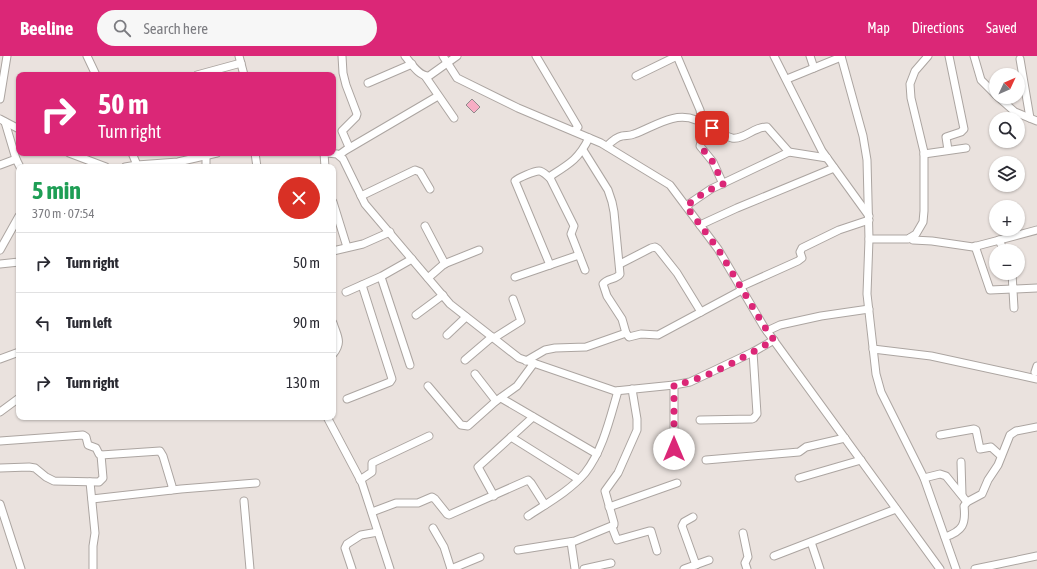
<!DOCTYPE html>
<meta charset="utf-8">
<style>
:root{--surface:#fff;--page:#f7f7f7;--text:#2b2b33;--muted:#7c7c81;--line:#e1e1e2;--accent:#db2777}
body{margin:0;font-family:"Asap Condensed",sans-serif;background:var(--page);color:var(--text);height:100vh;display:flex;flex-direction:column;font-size:15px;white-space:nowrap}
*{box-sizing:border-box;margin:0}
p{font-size:13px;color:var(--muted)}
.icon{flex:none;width:22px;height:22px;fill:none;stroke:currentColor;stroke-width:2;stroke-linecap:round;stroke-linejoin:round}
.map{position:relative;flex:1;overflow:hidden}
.drawer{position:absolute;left:16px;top:108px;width:320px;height:256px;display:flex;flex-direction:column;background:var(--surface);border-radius:8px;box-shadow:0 1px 3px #0004}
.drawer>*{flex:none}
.top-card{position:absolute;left:16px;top:16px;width:320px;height:84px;border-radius:8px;box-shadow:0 1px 3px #0004;background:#db2777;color:#fff;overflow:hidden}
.needle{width:26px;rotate:46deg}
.controls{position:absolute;left:989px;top:12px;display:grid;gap:8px}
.controls a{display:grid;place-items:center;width:36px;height:36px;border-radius:50%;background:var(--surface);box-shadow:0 1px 3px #0004;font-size:20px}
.pin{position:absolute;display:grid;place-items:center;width:34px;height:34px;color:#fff;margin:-17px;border-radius:8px;box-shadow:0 2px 6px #0006}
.me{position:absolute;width:44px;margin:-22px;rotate:0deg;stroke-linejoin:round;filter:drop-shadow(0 0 3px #0008)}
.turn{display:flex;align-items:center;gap:14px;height:84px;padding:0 16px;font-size:18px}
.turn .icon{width:52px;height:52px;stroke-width:2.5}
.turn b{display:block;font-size:28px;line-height:34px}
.round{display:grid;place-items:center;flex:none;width:42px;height:42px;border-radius:21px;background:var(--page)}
.head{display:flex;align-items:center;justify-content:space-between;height:68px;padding:0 16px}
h1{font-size:24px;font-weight:700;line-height:30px;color:#1e9e55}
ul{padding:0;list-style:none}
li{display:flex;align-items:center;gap:12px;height:60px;padding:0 16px;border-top:1px solid var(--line)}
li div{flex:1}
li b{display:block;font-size:15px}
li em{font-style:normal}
header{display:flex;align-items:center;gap:24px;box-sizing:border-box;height:56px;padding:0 20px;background:var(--accent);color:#fff}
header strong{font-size:19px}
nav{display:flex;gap:22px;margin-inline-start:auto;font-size:14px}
.search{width:280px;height:36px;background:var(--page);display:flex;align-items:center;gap:10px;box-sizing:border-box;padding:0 14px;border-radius:22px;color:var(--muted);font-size:15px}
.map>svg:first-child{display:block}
.building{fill:#f7adc4;stroke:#918a8c}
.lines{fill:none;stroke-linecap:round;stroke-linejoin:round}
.street-casing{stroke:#aca5a1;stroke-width:9}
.street{stroke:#fff;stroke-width:7}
.route{stroke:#db2777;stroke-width:7;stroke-dasharray:0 12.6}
</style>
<header>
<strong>Beeline</strong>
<div class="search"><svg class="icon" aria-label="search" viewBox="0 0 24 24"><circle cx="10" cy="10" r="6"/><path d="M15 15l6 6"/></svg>Search here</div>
<nav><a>Map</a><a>Directions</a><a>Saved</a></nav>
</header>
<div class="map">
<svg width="1037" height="513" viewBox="0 0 1037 513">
<rect width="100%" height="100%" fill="#eae2de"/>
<path class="building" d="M472,43l8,8 -6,6 -8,-8z"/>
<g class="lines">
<defs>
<g id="street">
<path d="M87,0l9,19"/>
<path d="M239,0l5,19"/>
<path d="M342,0l1,17 3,12 11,29 -1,3 -14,14 7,16"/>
<path d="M405,0c6,7 14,21 24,20l28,-20"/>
<path d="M443,0l14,22 61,30 83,35 69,42 48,64 46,78 176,242"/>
<path d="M536,0l42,71 -4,4"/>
<path d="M677,0l23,54 1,5 -1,7"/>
<path d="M774,0l48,95 47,65"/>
<path d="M810,0l4,12"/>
<path d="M841,0l22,80 4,24 2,79 -2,55 9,80 5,18 43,86 32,91"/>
<path d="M974,0l7,24 15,15"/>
<path d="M1020,3l10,59"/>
<path d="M197,19l44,-12"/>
<path d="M425,20l29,42"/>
<path d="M636,20l41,-20"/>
<path d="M787,23l54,-22"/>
<path d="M368,27l44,-19"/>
<path d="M998,41l17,15 22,9"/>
<path d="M0,43l7,-43"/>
<path d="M0,63l19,10"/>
<path d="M5,66l11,37 4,8"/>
<path d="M712,72l-11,14 -1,4 13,16 10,22"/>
<path d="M607,90c4,-4 9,-9 15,-10 4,-1 8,0 12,-2 20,-7 40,-23 62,-14 11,4 24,15 36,18 12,2 23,-12 35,-11l22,25"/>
<path d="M583,94l25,40 4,12 2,10 6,62c-4,6 -13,4 -17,10l4,12 15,23 4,14"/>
<path d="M948,94l-2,-13 15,-5 3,-3 -15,-73"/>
<path d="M69,97l37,14"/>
<path d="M132,97l5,12"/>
<path d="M255,97l2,14"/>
<path d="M324,97l1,14"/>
<path d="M327,97l10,1 6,5 22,45 85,100 69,54 96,33 59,-6 16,-3 63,-30 21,-12"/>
<path d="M924,98l42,-6"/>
<path d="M339,99l7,-5 92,-54"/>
<path d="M206,100v11"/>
<path d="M0,109l16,-6"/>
<path d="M125,111l12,-2 41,-3 39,-9"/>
<path d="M361,140l54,-26 5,2 10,17"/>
<path d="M333,146l14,45"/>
<path d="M686,150l25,-17 78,-37 38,6"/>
<path d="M700,169l37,-17 97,-40"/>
<path d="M425,170l20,38"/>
<path d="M910,182l3,2 19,1 41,6 64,-17"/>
<path d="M869,183h39l8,-5 7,-12 1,-11v-59l-13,-54 -1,-14 5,-13 13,-15"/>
<path d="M999,184l5,11"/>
<path d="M975,190l15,44 47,-2"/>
<path d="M0,194l19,-34"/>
<path d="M333,195l30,-7 27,-12"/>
<path d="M0,208l19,-2"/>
<path d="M620,208l31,-16 4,-1 3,2 19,24 24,39"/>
<path d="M550,209l-35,-84c3,-3 19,-10 24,-10 4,0 8,5 11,7"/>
<path d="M585,214l-14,-36 3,-8 -24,-48 2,-3c19,-12 27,-17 37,-37"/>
<path d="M1012,217l2,35"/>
<path d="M381,221l29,88"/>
<path d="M515,221l64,-22"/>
<path d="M428,222l16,-14 35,-14"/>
<path d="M740,231l58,-26 4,-3 -2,-6 2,-4 37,-18 30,-10"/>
<path d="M346,236l36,-16 30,-17"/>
<path d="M416,259l27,-20"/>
<path d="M333,267c4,13 10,19 0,31"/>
<path d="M767,275l13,-6 41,-9 48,-7"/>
<path d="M447,279l19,-18"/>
<path d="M494,282l27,-17 -8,-22"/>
<path d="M873,293l58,7 106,23"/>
<path d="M0,303l19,-7"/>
<path d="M465,304l27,-23"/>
<path d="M526,305l19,-11 10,-2 31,-1 40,-14 3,4 12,-3 17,1 84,-45"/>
<path d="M1035,316l2,-6"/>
<path d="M475,318l21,27"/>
<path d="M674,329v64"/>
<path d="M428,330l33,39 7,1 28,-25 21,-15 17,-23"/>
<path d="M501,342l96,56"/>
<path d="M347,343l43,-17 2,-3 -30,-94"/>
<path d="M0,356l19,-14"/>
<path d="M327,361l35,66 28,86"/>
<path d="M700,364l52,-1 2,-1 3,-4 -4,-62"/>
<path d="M940,379l34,-6 2,1 4,19 11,-2 10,9"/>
<path d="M511,381l67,42"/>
<path d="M0,385l83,-6 3,2 2,8 8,3 3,6 2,1 59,-4 3,5 9,30 -1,4"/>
<path d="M706,404l93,-8 7,-5 39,-9"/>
<path d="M961,406l1,33"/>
<path d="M0,412l29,-1 6,1 11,9 8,4 45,1 4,-4 -2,-23"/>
<path d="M799,422l62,-18"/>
<path d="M924,422l16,-4 6,2 21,26"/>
<path d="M360,424l12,-8v-9l2,-1 55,-26"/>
<path d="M90,426l5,51 -2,13v23"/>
<path d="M494,440l-16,-29 55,-50"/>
<path d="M92,443l89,-10 75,-6"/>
<path d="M244,445l6,68"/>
<path d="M0,448l21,65"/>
<path d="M609,451l68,-24"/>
<path d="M372,456l24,-9h22l14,-6 3,2 12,15 2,1 79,-35 3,3 14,22"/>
<path d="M528,460c18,-12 43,-26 57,-43 18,-23 25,-55 33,-82"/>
<path d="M693,461l-9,5 -2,4 14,39"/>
<path d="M612,471l5,13 32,-9h2l6,20"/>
<path d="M433,472l11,19 7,22"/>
<path d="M743,477l5,24 -3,6 2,6"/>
<path d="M945,481c18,-6 21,-13 19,-31l3,-4 15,-8 6,-14 10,-15 12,-30 6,-4 21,-4"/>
<path d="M571,486l4,27"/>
<path d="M811,486l9,27"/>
<path d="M518,494l57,-9 39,-16v-2l-9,-32 13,-18 19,-43v-11l-5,-30"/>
<path d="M774,500l122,-47"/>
<path d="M352,513l-7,-21 2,-4 14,-9 17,-3"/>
<path d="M451,513l29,-12"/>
<path d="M584,513l27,-6"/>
<path d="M684,513l25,-9"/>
<path d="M975,513l62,-13"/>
</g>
</defs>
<use href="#street" class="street-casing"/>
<use href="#street" class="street"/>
</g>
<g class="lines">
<path class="route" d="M674,393v-64c33,-6 70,-28 100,-45l-10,-14 -46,-77 -32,-43 19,-14 18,-8 -10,-22 -13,-16 1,-4 11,-14"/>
</g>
</svg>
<div class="controls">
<a><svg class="needle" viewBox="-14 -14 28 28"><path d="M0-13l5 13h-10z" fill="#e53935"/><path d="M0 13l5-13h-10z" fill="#7c7c81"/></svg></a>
<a><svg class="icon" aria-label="search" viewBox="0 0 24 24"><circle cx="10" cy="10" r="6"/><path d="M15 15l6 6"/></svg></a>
<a><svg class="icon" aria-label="layers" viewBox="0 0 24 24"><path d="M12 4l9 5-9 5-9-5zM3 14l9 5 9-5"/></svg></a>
<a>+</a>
<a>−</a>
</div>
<div class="pin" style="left:712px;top:72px;background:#d93025"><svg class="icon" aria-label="arrive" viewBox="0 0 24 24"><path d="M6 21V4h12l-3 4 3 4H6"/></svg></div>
<svg class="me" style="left:674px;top:393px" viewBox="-20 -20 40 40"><circle r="19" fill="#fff"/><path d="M0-13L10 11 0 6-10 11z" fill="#db2777"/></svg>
<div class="top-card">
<div class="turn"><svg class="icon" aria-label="right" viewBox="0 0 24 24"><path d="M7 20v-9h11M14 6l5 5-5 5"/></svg><div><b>50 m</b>Turn right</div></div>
</div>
<section class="drawer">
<div class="head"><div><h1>5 min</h1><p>370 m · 07:54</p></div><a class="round" style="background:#d93025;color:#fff"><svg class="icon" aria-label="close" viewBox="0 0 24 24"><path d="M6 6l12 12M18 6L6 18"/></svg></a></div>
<ul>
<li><svg class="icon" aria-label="right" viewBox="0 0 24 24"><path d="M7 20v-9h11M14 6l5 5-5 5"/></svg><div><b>Turn right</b></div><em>50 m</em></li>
<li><svg class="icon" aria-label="left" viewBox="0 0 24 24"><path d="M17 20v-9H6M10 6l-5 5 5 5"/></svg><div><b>Turn left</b></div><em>90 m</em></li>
<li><svg class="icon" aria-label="right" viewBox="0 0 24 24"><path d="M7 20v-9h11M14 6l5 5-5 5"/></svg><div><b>Turn right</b></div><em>130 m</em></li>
</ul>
</section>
</div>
